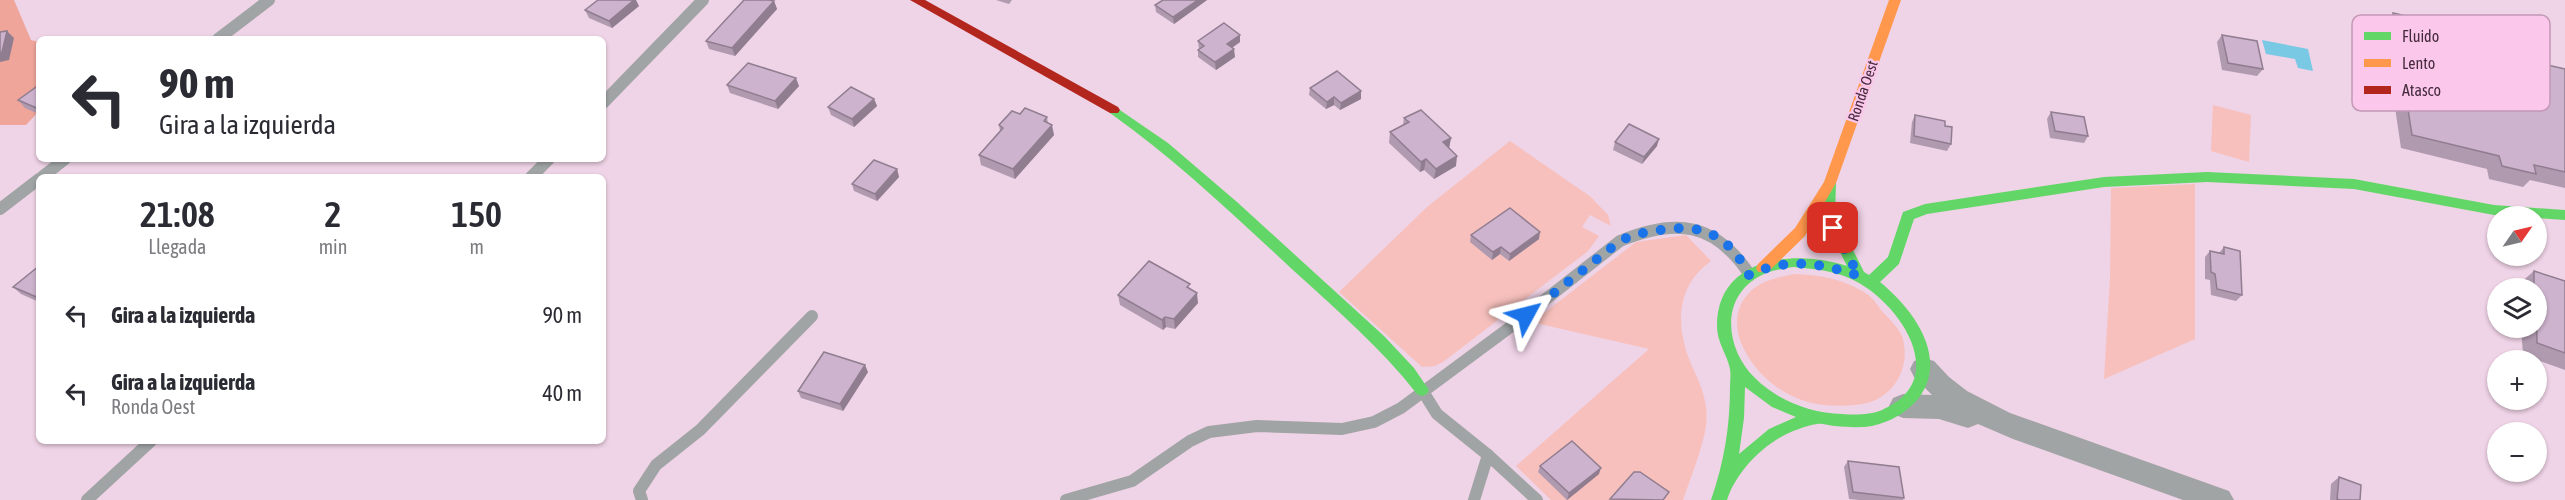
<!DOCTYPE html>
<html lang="es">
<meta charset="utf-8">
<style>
:root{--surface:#fff;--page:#f7f7f7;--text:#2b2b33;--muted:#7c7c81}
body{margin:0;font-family:"Asap Condensed",sans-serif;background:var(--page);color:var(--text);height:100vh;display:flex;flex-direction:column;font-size:22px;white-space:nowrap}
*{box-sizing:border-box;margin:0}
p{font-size:20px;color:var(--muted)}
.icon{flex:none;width:33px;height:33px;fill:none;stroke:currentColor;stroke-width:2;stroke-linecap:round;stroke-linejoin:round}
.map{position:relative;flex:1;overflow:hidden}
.sheet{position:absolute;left:36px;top:174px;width:570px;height:270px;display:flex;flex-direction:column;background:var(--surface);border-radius:9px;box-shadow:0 2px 4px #0004}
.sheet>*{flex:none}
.top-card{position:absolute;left:36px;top:36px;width:570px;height:126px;border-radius:9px;box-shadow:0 2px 4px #0004;background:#fff;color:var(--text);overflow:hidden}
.needle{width:39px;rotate:56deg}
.controls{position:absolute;left:2487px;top:206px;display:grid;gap:12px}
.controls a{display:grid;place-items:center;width:60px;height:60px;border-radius:50%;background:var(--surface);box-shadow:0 2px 4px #0004;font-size:30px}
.pin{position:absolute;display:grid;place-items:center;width:51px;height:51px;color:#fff;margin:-26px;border-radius:12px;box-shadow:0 3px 9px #0006}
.me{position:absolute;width:66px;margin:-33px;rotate:52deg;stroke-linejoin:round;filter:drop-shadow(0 0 4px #0008)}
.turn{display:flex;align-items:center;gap:21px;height:126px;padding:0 24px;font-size:27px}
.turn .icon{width:78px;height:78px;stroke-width:2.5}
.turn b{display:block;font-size:42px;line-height:51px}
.eta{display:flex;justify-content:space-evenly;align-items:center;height:102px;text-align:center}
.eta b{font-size:36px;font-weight:600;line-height:42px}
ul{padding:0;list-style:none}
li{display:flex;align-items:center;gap:18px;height:78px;padding:0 24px}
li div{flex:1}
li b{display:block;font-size:22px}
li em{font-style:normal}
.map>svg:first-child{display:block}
.green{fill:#f7c0bc}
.forest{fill:#efa59a}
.water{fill:#79c9e5}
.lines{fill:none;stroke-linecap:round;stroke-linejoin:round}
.lane{stroke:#a0a4a4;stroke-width:12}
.street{fill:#a0a4a4;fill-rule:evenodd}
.fast{fill:#63d668;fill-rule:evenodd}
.slow{fill:#ff974d;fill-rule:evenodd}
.jam{fill:#b3261e;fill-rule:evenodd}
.wall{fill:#b09ab0}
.shaded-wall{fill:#907d90}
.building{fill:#cdb3cd;stroke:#907d90;stroke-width:1.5}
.route{stroke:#1a73e8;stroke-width:10;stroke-dasharray:0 18}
.labels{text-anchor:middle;stroke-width:4.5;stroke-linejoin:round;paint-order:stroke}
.street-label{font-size:15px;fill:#452b3d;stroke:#fbc7eb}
.key{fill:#fbc7eb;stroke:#c498b7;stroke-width:1.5}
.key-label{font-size:16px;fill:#452b3d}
</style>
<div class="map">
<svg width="2565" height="500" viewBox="0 0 2565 500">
<rect width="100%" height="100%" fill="#efd3e6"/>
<g class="green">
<path d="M2213,105l38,10 -2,47 -38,-11z"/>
<path d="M1510,141l81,56 17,18 3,11 -21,-11 -8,12 17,9 -11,15 -145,111 -8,4 -13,1 -83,-75 88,-85z"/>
<path d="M2195,184v155l-91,40 6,-101 1,-90z"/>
<path d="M1686,235l25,26c-35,25 -36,64 -20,103 9,19 18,38 15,61 -2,19 -16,55 -23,75h-132l-35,-34 133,-117 -109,-25 -5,-4 101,-78z"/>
<path d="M1794,274c27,1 50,5 73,20 6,4 10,11 15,17 6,7 16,16 20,25 10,30 -8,63 -40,68 -27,4 -55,2 -79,-13 -31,-18 -67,-69 -31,-101 12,-10 27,-13 42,-16z"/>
</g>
<path class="forest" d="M0,0h14l17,40 8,2v69l-13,14h-26z"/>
<path class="water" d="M2262,40l46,9 5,22 -15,-3 -3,-9 -29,-5z"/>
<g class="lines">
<g class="lane">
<path d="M218,39l51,-39"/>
<path d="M603,103l100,-103"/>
<path d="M42,177l23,-18"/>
<path d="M531,177l18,-18"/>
<path d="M0,209l39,-30"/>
<path d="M1422,390l15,24 51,41 -14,45"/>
<path d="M1488,455l49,45"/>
<path d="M87,500l64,-59"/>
<path d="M642,500l-3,-9 17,-26 44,-35 112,-114"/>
<path d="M1066,500l66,-19 58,-40 19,-9 48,-6 85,3 32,-7 27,-14 108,-80 111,-87c56,-23 95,-19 130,34"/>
</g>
<path class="street" d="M1924,358l10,3 15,16 18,14 43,22 219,78 5,9h-51l-170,-61 -35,-15 -10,4 -29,-9 -36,-1 -10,-4 -4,-8 4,-8 10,-4 29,1 -18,-18 -4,-8 4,-8z"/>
<g class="fast">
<path d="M1114,106l54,37 69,59 147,134 30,32 15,22 -2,4 -5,2 -5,-2c-36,-46 -80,-84 -123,-123 -59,-55 -118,-111 -184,-158l-2,-3 2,-3z"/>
<path d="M2207,172l147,7 140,26 71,5v10l-29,-2v-2l-42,-1 -140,-26 -147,-7 -103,5 -177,27 -13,5 -15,45 -19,18c33,27 70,76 38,117 -12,14 -28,23 -46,27 -12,2 -25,1 -37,0 -6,0 -13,-3 -18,-2 -8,1 -19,5 -26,8 -28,12 -55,40 -64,68h-16c13,-37 19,-74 19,-112 0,-6 1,-13 0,-19 -3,-15 -13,-26 -13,-43 0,-70 79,-77 130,-60l-26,-52 4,-34 5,-2 6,5 -1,31 29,58 5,3 19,-18 15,-45 22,-8 179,-27zM1793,267c23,2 46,4 66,16 44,25 91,98 23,127 -12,5 -27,5 -40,4 -32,-1 -64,-13 -87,-36 -30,-29 -36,-82 7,-103 9,-5 21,-6 31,-8zM1745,387l27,20 24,10 -27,12 -30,25 5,-36z"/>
</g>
<path class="slow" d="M1889,0h12l-65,183 -31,53 -37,36h-10l-2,-4 2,-4 37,-36 29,-46z"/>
<path class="jam" d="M910,0h15l193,107 2,3 -2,3h-8z"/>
</g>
<g class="wall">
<path d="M996,0h16l-3,4z"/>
<path d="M1207,0l-33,24 -18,-12 -1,-7z"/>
<path d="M774,1l3,8 -42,47 -26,-7 -3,-8z"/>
<path d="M639,6l-27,22 -23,-10 -4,-8z"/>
<path d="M2393,13l129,46 43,10v119l-35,-8 -7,7 -34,-8 -2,-10 -86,-21 -18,-122z"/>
<path d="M1240,35v7l-8,6 3,9 -19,13 -18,-13v-7l1,-1 -1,-8z"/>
<path d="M2222,35l41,34 -6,7 -35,-6 -5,-28z"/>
<path d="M39,85v29l-14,-6 -7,-8z"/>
<path d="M727,85l72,1 -21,23 -48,-16z"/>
<path d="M1310,88l51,11 -21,11 -6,-5 -8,4 -17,-14z"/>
<path d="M874,99l3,7 -23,21 -23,-12 -3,-8z"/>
<path d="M2051,112l37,24 -4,7 -34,-5 -3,-19z"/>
<path d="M1020,114l27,3 1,6 6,12 -39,44 -34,-14 -2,-10 21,-24 -1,-6z"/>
<path d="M1915,115l30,11 6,18 -4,7 -37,-8 2,-21z"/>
<path d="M1404,118l47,20 -2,10 7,18 -22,13 -10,-9 -4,2 -31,-29 1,-11 13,-7z"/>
<path d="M1615,142l42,4 -15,18 -29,-14z"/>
<path d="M897,169l2,8 -22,24 -23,-10 -2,-7z"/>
<path d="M1471,235l68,4 -30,22 -9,-7 -8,6 -22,-18z"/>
<path d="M2224,247l18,48 -6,6 -25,-6 -1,-15 -5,-1v-22l5,-6 9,2z"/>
<path d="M39,266v36l-18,-8 -8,-7z"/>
<path d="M2534,271l31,10v89l-42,-15 -2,-28h15v-39h-16v-5z"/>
<path d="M1191,289l7,14 -23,26 -9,-2 -3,3 -43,-25 -2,-10z"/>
<path d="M868,372l-25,39 -42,-13 -3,-7z"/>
<path d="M1848,461l56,37 -1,2h-44l-10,-1 -5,-32z"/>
<path d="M1540,466l59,8 -32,26 -29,-28z"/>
<path d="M2339,477l21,23h-30l1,-16z"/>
</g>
<g class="shaded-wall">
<path d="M634,0h2l3,6 -27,22 -3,-7z"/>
<path d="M1198,0h9l-33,24 -1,-7z"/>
<path d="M774,1l3,8 -42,47 -3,-8z"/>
<path d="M7,31l7,7 -5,22 -9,2v-9z"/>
<path d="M1240,35v7l-13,9v-7z"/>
<path d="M1234,49l1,8 -19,13 -1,-8z"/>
<path d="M796,78l3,8 -21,23 -3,-8z"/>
<path d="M1361,91v8l-21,11 1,-7z"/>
<path d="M1334,97v8l-8,4 1,-7z"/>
<path d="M874,99l3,7 -23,21 -2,-8z"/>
<path d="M1052,125l2,10 -39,44 -2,-10z"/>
<path d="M1451,138l-2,10 -6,-6z"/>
<path d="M1659,139l-2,7 -15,18 2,-7z"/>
<path d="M1457,156l-1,10 -22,13 2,-10z"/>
<path d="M1426,159l-2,11 -4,2 1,-10z"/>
<path d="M897,169l2,8 -22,24 -2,-7z"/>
<path d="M1540,232l-1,7 -30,22 1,-7z"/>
<path d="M1501,247l-1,7 -8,6 1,-8z"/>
<path d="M1197,293l1,10 -23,26 -1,-10z"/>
<path d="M1165,317l1,10 -3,3 -1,-10z"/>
<path d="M865,365l3,7 -25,39 -3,-7z"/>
<path d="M1601,468l-2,6 -32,26 2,-7z"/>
</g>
<g class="building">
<path d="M598,0h36l-25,21 -24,-11z"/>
<path d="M744,0h25l5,1 -42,47 -26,-7z"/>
<path d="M1163,0h35l-25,17 -18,-12z"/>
<path d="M2393,13l126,28 3,18 43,10v103l-31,-7 2,9 -34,-8 -3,-10 -87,-21z"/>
<path d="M1224,23l16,12 -13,9 7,5 -19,13 -17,-12 6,-4 -6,-5z"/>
<path d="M7,31l-5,21 -2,1v-21z"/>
<path d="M2222,35l35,6 6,28 -35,-6z"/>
<path d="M748,63l48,15 -21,23 -48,-16z"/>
<path d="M1337,71l24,20 -20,12 -7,-6 -7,5 -17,-14z"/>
<path d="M39,85v24l-21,-9z"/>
<path d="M851,87l23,12 -22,20 -24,-12z"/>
<path d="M1025,108l22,9 -3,4 8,4 -39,44 -34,-14 24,-27 -4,-3 13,-14 8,3z"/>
<path d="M1421,110l30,28 -8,4 14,14 -21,13 -10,-10 -5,3 -31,-30 19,-10 -5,-4z"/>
<path d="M2051,112l33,5 4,19 -33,-5z"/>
<path d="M1915,115l30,6v5l7,1 -1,17 -37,-8z"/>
<path d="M1629,124l30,15 -15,18 -29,-15z"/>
<path d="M874,160l23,9 -22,25 -23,-10z"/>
<path d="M1510,208l30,24 -30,22 -9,-7 -8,5 -22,-17z"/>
<path d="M2224,247l16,4 2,44 -25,-6 -2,-15 -4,-2 -1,-21 14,3z"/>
<path d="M1149,261l41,23 -3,3 10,6 -23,26 -9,-2 -3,3 -44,-25z"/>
<path d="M39,266v32l-26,-11z"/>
<path d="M2534,271l31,10v72l-28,-10 -1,-55h-2z"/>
<path d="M824,352l41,13 -25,39 -42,-13z"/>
<path d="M1572,441l29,27 -32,25 -29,-27z"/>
<path d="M1848,461l51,6 5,31 -51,-6z"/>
<path d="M1634,472h6l29,20 -6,8 -53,-1z"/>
<path d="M2339,477l22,8 -1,15h-20l-3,-1z"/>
</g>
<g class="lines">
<path class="route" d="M1526,315l94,-74c14,-7 26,-9 41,-11 43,-7 68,6 88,45 38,-18 72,-12 110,1l-26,-48"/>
</g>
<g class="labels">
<g class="street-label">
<text transform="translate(1863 91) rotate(-71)" y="5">Ronda Oest</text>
</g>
</g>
<rect x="2352" y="15" width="198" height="96" rx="9" class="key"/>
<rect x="2364" y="32" width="27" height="8" fill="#63d668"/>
<rect x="2364" y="59" width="27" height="8" fill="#ff974d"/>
<rect x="2364" y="86" width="27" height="8" fill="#b3261e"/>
<g class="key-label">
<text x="2402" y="42">Fluido</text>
<text x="2402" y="69">Lento</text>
<text x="2402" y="96">Atasco</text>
</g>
</svg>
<div class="controls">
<a><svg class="needle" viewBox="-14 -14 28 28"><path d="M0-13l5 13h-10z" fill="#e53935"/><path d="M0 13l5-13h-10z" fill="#7c7c81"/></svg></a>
<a><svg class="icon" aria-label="layers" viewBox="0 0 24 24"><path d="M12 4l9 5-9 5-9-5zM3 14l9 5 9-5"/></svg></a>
<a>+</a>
<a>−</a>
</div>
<div class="pin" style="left:1833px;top:228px;background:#d93025"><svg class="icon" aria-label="arrive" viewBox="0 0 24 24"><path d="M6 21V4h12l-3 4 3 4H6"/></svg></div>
<svg class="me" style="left:1526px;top:315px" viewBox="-20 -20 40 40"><path d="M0-17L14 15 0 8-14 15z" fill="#1a73e8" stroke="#fff" stroke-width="4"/></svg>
<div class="top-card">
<div class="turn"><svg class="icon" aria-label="left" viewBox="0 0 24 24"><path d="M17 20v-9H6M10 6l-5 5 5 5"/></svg><div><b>90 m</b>Gira a la izquierda</div></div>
</div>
<section class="sheet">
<div class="eta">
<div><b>21:08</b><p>Llegada</p></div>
<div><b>2</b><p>min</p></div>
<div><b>150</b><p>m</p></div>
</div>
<ul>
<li><svg class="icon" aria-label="left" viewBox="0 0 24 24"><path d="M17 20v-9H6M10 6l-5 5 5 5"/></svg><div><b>Gira a la izquierda</b></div><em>90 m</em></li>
<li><svg class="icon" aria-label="left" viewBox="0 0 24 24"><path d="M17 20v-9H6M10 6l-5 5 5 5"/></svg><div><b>Gira a la izquierda</b><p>Ronda Oest</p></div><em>40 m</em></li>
</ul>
</section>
</div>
